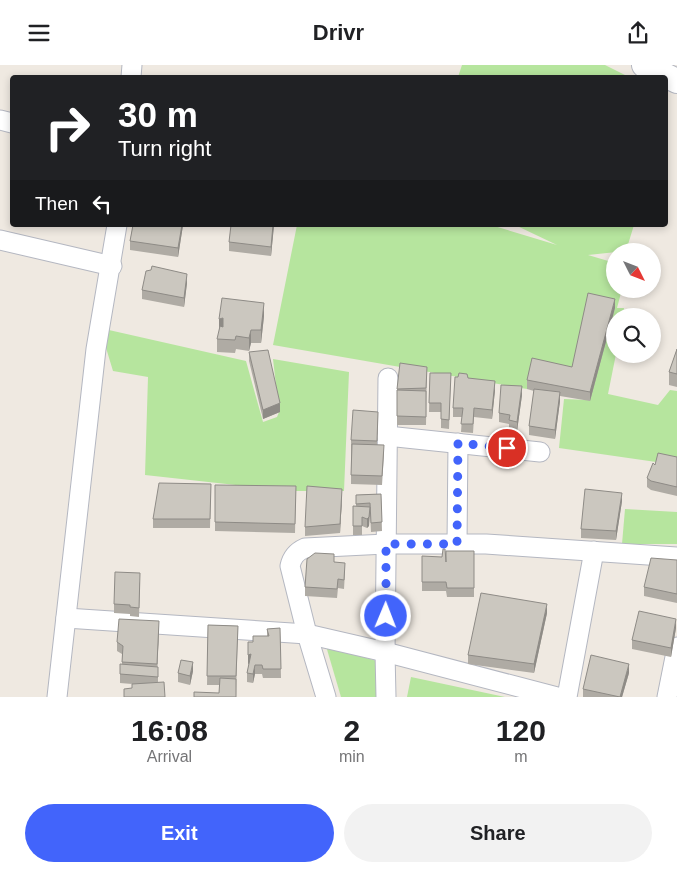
<!DOCTYPE html>
<style>
:root{--surface:#fff;--page:#f2f2f2;--text:#202124;--muted:#757577;--accent:#4264fb}
body{margin:0;font-family:Arial,sans-serif;background:var(--page);color:var(--text);height:100vh;display:flex;flex-direction:column;font-size:19px;white-space:nowrap}
*{box-sizing:border-box;margin:0}
p{font-size:16px;color:var(--muted)}
.icon{flex:none;width:28px;height:28px;fill:none;stroke:currentColor;stroke-width:2;stroke-linecap:round;stroke-linejoin:round}
.map{position:relative;height:632px;overflow:hidden}
.sheet{display:flex;flex-direction:column;background:var(--surface);flex:1}
.sheet>*{flex:none}
.hud{position:absolute;left:10px;top:10px;width:658px;height:152px;border-radius:5px;box-shadow:0 2px 8px #0003;background:#202124;color:#fff;overflow:hidden}
.needle{width:32px;rotate:132deg}
.buttons{position:absolute;left:606px;top:178px;display:grid;gap:10px}
.buttons a{display:grid;place-items:center;width:55px;height:55px;border-radius:50%;background:var(--surface);box-shadow:0 2px 8px #0003;font-size:25px}
.pin{position:absolute;display:grid;place-items:center;width:42px;height:42px;color:#fff;margin:-21px;border:2px solid #fff;border-radius:50%;box-shadow:0 1px 5px #0007}
.me{position:absolute;width:55px;margin:-28px;rotate:1deg;stroke-linejoin:round;filter:drop-shadow(0 0 4px #0008)}
.turn{display:flex;align-items:center;gap:18px;height:105px;padding:0 25px;font-size:22px}
.turn .icon{width:65px;height:65px;stroke-width:2.5}
.turn b{display:block;font-size:35px;line-height:42px}
.then{display:flex;align-items:center;height:48px;padding:0 25px;background:#0003;gap:10px;font-size:19px}
.eta{display:flex;justify-content:space-evenly;align-items:center;height:85px;text-align:center}
.eta b{font-size:30px;font-weight:700;line-height:35px}
.action{display:flex;gap:10px;margin-top:auto;padding:10px 25px}
.action a{flex:1;height:58px;border-radius:30px;background:var(--accent);color:#fff;font-size:20px;font-weight:700;line-height:58px;text-align:center}
.action a+a{background:var(--page);color:var(--text)}
header{display:flex;justify-content:space-between;align-items:center;height:65px;padding:0 25px;background:var(--surface);font-size:22px;font-weight:700}
.map>svg:first-child{display:block}
.green{fill:#b6e59e}
.lines{fill:none;stroke-linecap:round;stroke-linejoin:round}
.minor-casing{stroke:#b4b7c1;stroke-width:21}
.tertiary-casing{stroke:#b4b7c1;stroke-width:26}
.minor{stroke:#fff;stroke-width:19}
.tertiary{stroke:#fff;stroke-width:24}
.wall{fill:#afaba4}
.shaded-wall{fill:#8e8b86}
.building{fill:#cbc7bf;stroke:#8e8b86}
.route{stroke:#4264fb;stroke-width:9;stroke-dasharray:0 16.2}
</style>
<header><svg class="icon" aria-label="menu" viewBox="0 0 24 24"><path d="M4 6h16M4 12h16M4 18h16"/></svg>Drivr<svg class="icon" aria-label="share" viewBox="0 0 24 24"><path d="M12 15V3M7 8l5-5 5 5M5 13v7h14v-7"/></svg></header>
<div class="map">
<svg width="677" height="632" viewBox="0 0 677 632">
<rect width="100%" height="100%" fill="#efe9e1"/>
<g class="green">
<path d="M462,0h143l24,12h-171z"/>
<path d="M297,160h194l66,20 -42,-20h119l-8,26 -38,4 27,8v26h7l-5,19h7l-1,8h-8l1,38 -8,40 50,11 12,-15 7,1v74l-118,-17 5,-49 24,1 27,-92 -43,68 -40,-8 -5,21 -254,-44z"/>
<path d="M100,263l146,33 17,61 14,-5 2,-5 -6,-53 76,13 -5,119h-55l-144,-16 3,-98 -35,-6z"/>
<path d="M625,444l52,3v32h-55z"/>
<path d="M326,581l54,16 2,35h-41z"/>
<path d="M411,612l94,20h-98z"/>
</g>
<g class="lines">
<defs>
<g id="minor">
<path d="M131,12l1,-12"/>
<path d="M0,55l12,3"/>
<path d="M0,175l112,26"/>
<path d="M387,371l153,16"/>
<path d="M457,479l1,-101"/>
<path d="M66,553l241,16 78,18 172,45"/>
<path d="M57,632l39,-348 21,-124"/>
<path d="M326,632l-19,-63 -17,-68c2,-9 6,-14 15,-18l81,-4h100l191,13"/>
<path d="M386,632l-1,-45 3,-274"/>
<path d="M567,632l27,-146"/>
<path d="M667,632l10,-50"/>
</g>
<path id="tertiary" d="M644,0l33,16"/>
</defs>
<use href="#minor" class="minor-casing"/>
<use href="#tertiary" class="tertiary-casing"/>
<use href="#minor" class="minor"/>
<use href="#tertiary" class="tertiary"/>
</g>
<g class="wall">
<path d="M133,160h50l-5,32 -48,-7v-9z"/>
<path d="M274,160l-3,31 -42,-5v-9z"/>
<path d="M187,218l-3,24 -42,-8v-9z"/>
<path d="M615,243l-25,93 -30,-5v5l-5,38 -26,-4v-9l5,-35 -7,-2v-9l45,-13z"/>
<path d="M264,251l-3,27h-10l-2,8 -13,-2 -1,4 -18,-1v-13z"/>
<path d="M677,284v38l-8,-2v-13z"/>
<path d="M249,287l31,60 -17,7 -14,-58z"/>
<path d="M427,302l-1,58h-29v-36z"/>
<path d="M430,308h21l-2,56 -8,-1v-16h-12z"/>
<path d="M468,313l27,12 -3,29 -18,-2 -1,16 -12,-1 1,-15h-9v-9z"/>
<path d="M522,330l-5,36 -8,-2v-5l-10,-2v-9z"/>
<path d="M378,347l-1,33 7,9 -2,31 -31,-1v-44z"/>
<path d="M677,392v39l-26,-6 -4,-3v-9l8,-13z"/>
<path d="M211,419l-1,44h-57v-9z"/>
<path d="M296,421l-1,47 -80,-2v-9z"/>
<path d="M381,429l1,37 -11,1 -1,-20 -1,14 -2,2 -5,-2v9h-9v-29h3v-11z"/>
<path d="M342,433l-2,35 -35,3v-9z"/>
<path d="M622,436l-6,39 -35,-2v-9z"/>
<path d="M474,486v46h-27l-1,-6h-24v-35l24,6z"/>
<path d="M677,495v43l-33,-7v-9z"/>
<path d="M334,497l11,10 -1,17 -6,-1 -1,10 -32,-2v-9z"/>
<path d="M140,517l-1,35 -9,-1v-2l-16,-1v-9z"/>
<path d="M547,548l-13,60 -66,-9v-9z"/>
<path d="M208,560l30,1 -2,71h-42l25,-4 1,-8h-13z"/>
<path d="M280,563l1,50h-18l-1,-4h-7l-2,9 -6,-1v-9l2,-10 -1,1 5,-22 14,-6v-7z"/>
<path d="M676,563l-5,29 -39,-8v-9z"/>
<path d="M159,565l-2,37h1v15l-26,6v-4l-12,-1v-9l2,-10v-10l-5,-3v-9z"/>
<path d="M193,606l-3,14 -12,-3v-9z"/>
<path d="M629,608l-7,24h-39v-8z"/>
</g>
<g class="shaded-wall">
<path d="M182,160h1l-5,32v-9z"/>
<path d="M273,160h1l-3,31v-9z"/>
<path d="M187,209v9l-3,24v-9z"/>
<path d="M615,234v9l-25,93v-9z"/>
<path d="M264,238v13l-3,27v-13z"/>
<path d="M223,253v13l-4,1v-13z"/>
<path d="M251,265v13l-2,8v-13z"/>
<path d="M495,316v9l-3,29v-9z"/>
<path d="M522,321v9l-5,36v-9z"/>
<path d="M560,327v9l-5,38v-9z"/>
<path d="M280,338v9l-17,7v-9z"/>
<path d="M342,424v9l-2,35v-9z"/>
<path d="M622,428v8l-6,39v-9z"/>
<path d="M370,442l-1,19 -2,2v-9z"/>
<path d="M547,539v9l-13,60v-9z"/>
<path d="M676,554v9l-5,29v-9z"/>
<path d="M159,556v9l-2,43v-9z"/>
<path d="M251,589v9l-3,1v-9z"/>
<path d="M193,597v9l-3,14v-9z"/>
<path d="M629,599v9l-7,24h-2z"/>
<path d="M255,600v9l-2,9v-9z"/>
</g>
<g class="building">
<path d="M133,160h49l-4,23 -48,-7z"/>
<path d="M231,160h42l-2,22 -42,-5z"/>
<path d="M152,201l35,8 -3,24 -42,-8 4,-19 5,-1z"/>
<path d="M588,228l27,6 -25,93 -63,-12 5,-22 40,9z"/>
<path d="M222,233l42,5 -3,27h-10l-2,8 -13,-2 -1,4 -18,-1 3,-13 3,1v-9l-4,1z"/>
<path d="M677,284v25l-8,-2z"/>
<path d="M268,285l12,53 -17,7 -14,-58z"/>
<path d="M400,298l27,4 -1,21 -29,1z"/>
<path d="M430,308h21l-2,47 -8,-1v-16h-12z"/>
<path d="M459,308l8,1 1,4 27,3 -3,29 -18,-2 -1,16h-12l2,-16h-10l2,-31h3z"/>
<path d="M501,320l21,1 -5,36 -8,-2 1,-5 -11,-2z"/>
<path d="M534,324l26,3 -5,38 -26,-4z"/>
<path d="M397,325l29,1v26l-29,-1z"/>
<path d="M353,345l25,2 -1,29 -26,-1z"/>
<path d="M352,379l32,1 -2,31 -31,-1z"/>
<path d="M658,388l19,4v30l-26,-6 -4,-3 6,-15 2,2z"/>
<path d="M159,418l52,1 -1,35h-57z"/>
<path d="M215,420l81,1 -1,38 -80,-2z"/>
<path d="M307,421l35,3 -2,35 -35,3z"/>
<path d="M585,424l37,4 -6,38 -35,-2z"/>
<path d="M381,429l1,28 -11,1 -1,-20 -14,1v-9z"/>
<path d="M353,441l17,1 -1,10 -2,2 -5,-2v9h-9z"/>
<path d="M443,484h2l1,13v-11h28v37h-27l-1,-6h-24v-26l20,1z"/>
<path d="M315,488l19,1v8l11,1 -1,17 -6,-1 -1,10 -32,-2 2,-28z"/>
<path d="M651,493l26,2v34l-33,-7z"/>
<path d="M115,507l25,1 -1,35 -9,-1v-2l-16,-1z"/>
<path d="M481,528l66,11 -13,60 -66,-9z"/>
<path d="M639,546l37,8 -5,29 -39,-8z"/>
<path d="M119,554l40,2 -2,43 -35,-2 1,-16 -6,-4z"/>
<path d="M208,560l30,1 -2,50h-29z"/>
<path d="M280,563l1,41h-18l-1,-4h-7l-2,9 -6,-1 4,-19 -3,1v-13h5v-6h16l-2,-7z"/>
<path d="M591,590l38,9 -9,33 -37,-8z"/>
<path d="M181,595l12,2 -3,14 -12,-3z"/>
<path d="M120,599l38,3v10l-38,-3z"/>
<path d="M220,613l16,1v18h-42v-5l25,1z"/>
<path d="M164,617l1,15h-41v-8l8,-1v-4z"/>
</g>
<g class="lines">
<path class="route" d="M386,551v-72h71l1,-101 49,5"/>
</g>
</svg>
<div class="buttons">
<a><svg class="needle" viewBox="-14 -14 28 28"><path d="M0-13l5 13h-10z" fill="#e53935"/><path d="M0 13l5-13h-10z" fill="#757577"/></svg></a>
<a><svg class="icon" aria-label="search" viewBox="0 0 24 24"><circle cx="10" cy="10" r="6"/><path d="M15 15l6 6"/></svg></a>
</div>
<div class="pin" style="left:507px;top:383px;background:#d93025"><svg class="icon" aria-label="arrive" viewBox="0 0 24 24"><path d="M6 21V4h12l-3 4 3 4H6"/></svg></div>
<svg class="me" style="left:386px;top:551px" viewBox="-20 -20 40 40"><circle r="17" fill="#4264fb" stroke="#fff" stroke-width="3"/><path d="M0-11L8 9 0 5-8 9z" fill="#fff"/></svg>
<div class="hud">
<div class="turn"><svg class="icon" aria-label="right" viewBox="0 0 24 24"><path d="M7 20v-9h11M14 6l5 5-5 5"/></svg><div><b>30 m</b>Turn right</div></div>
<div class="then">Then<svg class="icon" aria-label="left" viewBox="0 0 24 24"><path d="M17 20v-9H6M10 6l-5 5 5 5"/></svg></div>
</div>
</div>
<section class="sheet">
<div class="eta">
<div><b>16:08</b><p>Arrival</p></div>
<div><b>2</b><p>min</p></div>
<div><b>120</b><p>m</p></div>
</div>
<div class="action"><a>Exit</a><a>Share</a></div>
</section>
